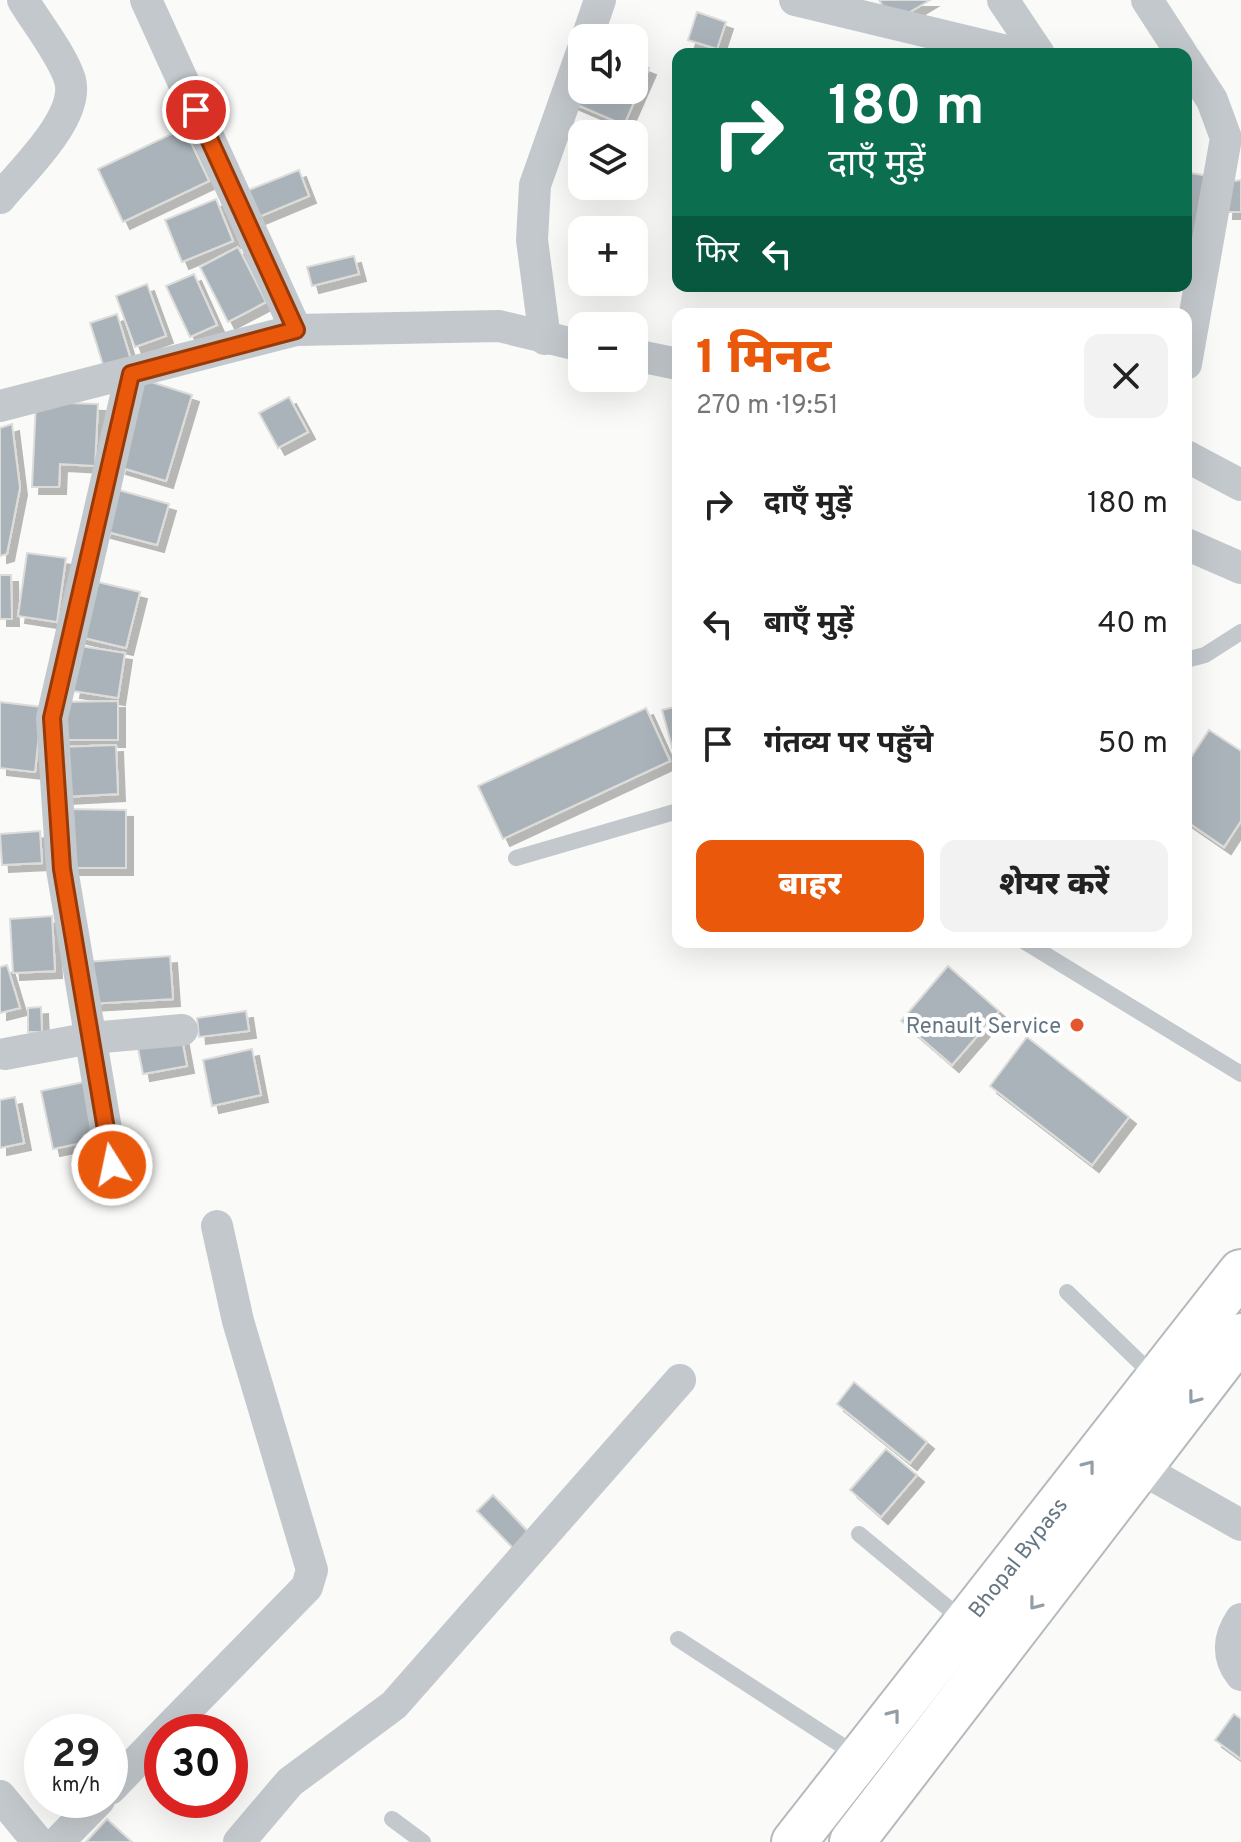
<!DOCTYPE html>
<html lang="hi">
<meta charset="utf-8">
<style>
:root{--surface:#fff;--page:#f2f2f2;--text:#222;--muted:#767676;--accent:#ea580c}
body{margin:0;font-family:Overpass,"Noto Sans Devanagari",sans-serif;background:var(--page);color:var(--text);height:100vh;display:flex;flex-direction:column;font-size:30px;white-space:nowrap}
*{box-sizing:border-box;margin:0}
p{font-size:26px;color:var(--muted)}
.icon{flex:none;width:44px;height:44px;fill:none;stroke:currentColor;stroke-width:2;stroke-linecap:round;stroke-linejoin:round}
.map{position:relative;flex:1;overflow:hidden}
.details{position:absolute;left:672px;top:308px;width:520px;height:640px;display:flex;flex-direction:column;background:var(--surface);border-radius:16px;box-shadow:0 8px 32px #0002}
.details>*{flex:none}
.guide{position:absolute;left:672px;top:48px;width:520px;height:244px;border-radius:16px;box-shadow:0 8px 32px #0002;background:#0b6e4f;color:#fff;overflow:hidden}
.fabs{position:absolute;left:568px;top:24px;display:grid;gap:16px}
.fabs a{display:grid;place-items:center;width:80px;height:80px;border-radius:16px;background:var(--surface);box-shadow:0 8px 32px #0002;font-size:40px}
.speed{position:absolute;left:24px;top:1714px;display:flex;gap:16px;font-size:40px;font-weight:700;text-align:center}
.speed>*{display:grid;place-content:center;width:104px;height:104px;border-radius:50%;background:var(--surface);box-shadow:0 8px 32px #0002;line-height:1}
.speed small{font-size:20px;font-weight:400}
.speed .limit{border:12px solid #d22;background:#fff;color:#111}
.pin{position:absolute;display:grid;place-items:center;width:68px;height:68px;color:#fff;margin:-34px;border:4px solid #fff;border-radius:50%;box-shadow:0 2px 8px #0007}
.me{position:absolute;width:88px;margin:-44px;rotate:350deg;stroke-linejoin:round;filter:drop-shadow(0 0 6px #0008)}
.turn{display:flex;align-items:center;gap:28px;height:168px;padding:0 24px;font-size:36px}
.turn .icon{width:104px;height:104px;stroke-width:2.5}
.turn b{display:block;font-size:56px;line-height:68px}
.then{display:flex;align-items:center;height:76px;padding:0 24px;background:#0003;gap:16px;font-size:30px}
.round{display:grid;place-items:center;flex:none;width:84px;height:84px;border-radius:16px;background:var(--page)}
.summary{display:flex;align-items:center;justify-content:space-between;height:136px;padding:0 24px}
h1{font-size:48px;font-weight:800;line-height:60px;color:var(--accent)}
.button{display:flex;gap:16px;margin-top:auto;padding:16px 24px}
.button a{flex:1;height:92px;border-radius:16px;background:var(--accent);color:#fff;font-size:32px;font-weight:800;line-height:92px;text-align:center}
.button a+a{background:var(--page);color:var(--text)}
ul{padding:0;list-style:none}
li{display:flex;align-items:center;gap:24px;height:120px;padding:0 24px}
li div{flex:1}
li b{display:block;font-size:30px}
li em{font-style:normal}
.map>svg:first-child{display:block}
.building{fill:#aab3b9;stroke:#dcdcda;stroke-width:2;filter:url(#shadow)}
.lines{fill:none;stroke-linecap:round;stroke-linejoin:round}
.primary-casing{stroke:#b5babe;stroke-width:48}
.lane{stroke:#c3c8cc;stroke-width:16}
.street{stroke:#c3c8cc;stroke-width:32}
.primary{stroke:#fff;stroke-width:44}
.oneway{stroke:#939fa8}
.route-casing{stroke:#983908;stroke-width:20}
.route{stroke:#ea580c;stroke-width:14}
.poi-dot{fill:#e4572e;stroke:#fff;stroke-width:3}
.labels{text-anchor:middle;stroke-width:8;stroke-linejoin:round;paint-order:stroke}
.poi-label{font-size:22px;fill:#657683;stroke:#fff;text-anchor:end}
.street-label{font-size:22px;fill:#657683;stroke:#fff}
</style>
<div class="map">
<svg width="1241" height="1842" viewBox="0 0 1241 1842">
<defs>
<filter id="shadow"><feDropShadow dx="7" dy="7" stdDeviation="0" flood-color="#0004"/></filter>
</defs>
<rect width="100%" height="100%" fill="#fafaf8"/>
<g class="building">
<path d="M879,0h51l-37,22z"/>
<path d="M697,12l29,10 -9,27 -29,-9z"/>
<path d="M634,62l15,6 -25,57 -56,-24 14,-11h52z"/>
<path d="M184,128l25,53 -86,41 -25,-53z"/>
<path d="M299,170l10,26 -60,25 -10,-27z"/>
<path d="M1186,172l21,4 -12,63 -9,-1z"/>
<path d="M1241,180v32h-15l1,-30z"/>
<path d="M216,199l17,42 -51,21 -17,-42z"/>
<path d="M238,247l28,55 -38,20 -28,-55z"/>
<path d="M354,256l5,18 -47,12 -5,-19z"/>
<path d="M194,274l23,51 -27,12 -24,-51z"/>
<path d="M147,284l19,52 -31,11 -19,-51z"/>
<path d="M117,314l14,46 -27,8 -14,-45z"/>
<path d="M145,380l47,15 -26,86 -47,-14z"/>
<path d="M289,397l19,35 -30,16 -19,-35z"/>
<path d="M36,402l62,2 -3,62 -35,-2 -1,23h-27z"/>
<path d="M12,424l8,64 -13,66 -7,2v-128z"/>
<path d="M115,489l54,15 -12,41 -53,-14z"/>
<path d="M27,553l39,5 -9,64 -39,-6z"/>
<path d="M0,575h11l1,44h-12z"/>
<path d="M89,580l51,12 -14,56 -50,-12z"/>
<path d="M80,646l45,7 -7,45 -45,-7z"/>
<path d="M118,701v39h-57l-1,-38z"/>
<path d="M0,702l42,5 -7,65 -35,-4z"/>
<path d="M678,706v63l-16,-59z"/>
<path d="M646,708l24,53 -167,78 -25,-53z"/>
<path d="M1209,730l32,21v70l-17,26 -38,-26v-56z"/>
<path d="M116,745l2,49 -55,3 -2,-50z"/>
<path d="M67,809l59,1v58h-60z"/>
<path d="M40,831l2,32 -40,2 -2,-31z"/>
<path d="M52,916l3,55 -42,2 -3,-54z"/>
<path d="M170,956l3,43 -85,5 -3,-42z"/>
<path d="M7,965l13,43 -20,5v-46z"/>
<path d="M948,966l51,45 -47,54 -51,-44z"/>
<path d="M41,1007l1,25h-14v-24z"/>
<path d="M246,1011l3,20 -50,6 -2,-19z"/>
<path d="M181,1034l6,32 -44,8 -6,-31z"/>
<path d="M1027,1037l102,80 -37,48 -102,-79z"/>
<path d="M252,1049l9,46 -49,11 -9,-46z"/>
<path d="M84,1082l12,58 -43,9 -12,-58z"/>
<path d="M15,1097l9,46 -24,5v-48z"/>
<path d="M854,1382l73,60 -17,21 -73,-59z"/>
<path d="M886,1449l31,26 -36,42 -31,-27z"/>
<path d="M493,1495l38,40 -16,15 -38,-39z"/>
<path d="M1234,1714l7,5v40l-26,-19z"/>
<path d="M107,1819l25,23h-46z"/>
</g>
<g class="lines">
<defs>
<g id="primary">
<path id="s1" d="M794,1842l447,-570"/>
<path d="M852,1842l389,-506"/>
</g>
</defs>
<use href="#primary" class="primary-casing"/>
<g class="lane">
<path d="M1186,660l19,-5 36,-23"/>
<path d="M516,858l162,-47"/>
<path d="M1025,942l216,132"/>
<path d="M1067,1292l88,85"/>
<path d="M859,1534l106,88"/>
<path d="M678,1639l180,117"/>
<path d="M392,1819l31,23"/>
</g>
<g class="street">
<path d="M146,0l150,330"/>
<path d="M795,0l224,54"/>
<path d="M1003,0l36,54"/>
<path d="M1147,0l35,54"/>
<path d="M587,38l13,-38"/>
<path d="M1186,60l26,40 14,38 -40,226"/>
<path d="M0,198c23,-28 80,-81 70,-118 -7,-24 -34,-58 -47,-80"/>
<path d="M545,339l-13,-99 3,-55 47,-133"/>
<path d="M634,355l44,9"/>
<path d="M0,406l296,-76 203,-4 83,20"/>
<path d="M1186,456l55,29"/>
<path d="M1186,544l55,24"/>
<path d="M5,1054l86,-16 91,-8"/>
<path d="M112,1165l-50,-296 -10,-151 79,-344"/>
<path d="M1140,1468l101,57"/>
<path d="M1241,1619c-13,19 -14,38 0,56"/>
<path d="M165,1732l142,-145 5,-17 -74,-249 -21,-95"/>
<path d="M110,1789l52,-54"/>
<path d="M0,1796l38,46"/>
<path d="M58,1842l41,-42"/>
<path d="M239,1842l51,-60 104,-77 286,-325"/>
</g>
<use href="#primary" class="primary"/>
</g>
<defs><path id="oneway-chevron" d="M-2-3.5L2.5 0L-2 3.5" fill="none" stroke-width="1.6" stroke-linecap="round" stroke-linejoin="round" transform="scale(2)"/></defs>
<g class="oneway">
<use href="#oneway-chevron" transform="translate(1194 1398) rotate(127)"/>
<use href="#oneway-chevron" transform="translate(1089 1466) rotate(-52)"/>
<use href="#oneway-chevron" transform="translate(1035 1604) rotate(128)"/>
<use href="#oneway-chevron" transform="translate(894 1715) rotate(-52)"/>
</g>
<g class="lines">
<defs>
<path id="route" d="M112,1165l-50,-296 -10,-151 79,-344 165,-44 -100,-220"/>
</defs>
<use href="#route" class="route-casing"/>
<use href="#route" class="route"/>
</g>
<circle class="poi-dot" cx="1077" cy="1025" r="8"/>
<g class="labels">
<g class="poi-label">
<text x="1061" y="1033">Renault Service</text>
</g>
<g class="street-label">
<text dy="8" stroke="none"><textPath href="#s1" startOffset="362">Bhopal Bypass</textPath></text>
</g>
</g>
</svg>
<div class="fabs">
<a><svg class="icon" aria-label="sound" viewBox="0 0 24 24"><path d="M4 9h4l5-4v14l-5-4H4zM17 9q2 3 0 6"/></svg></a>
<a><svg class="icon" aria-label="layers" viewBox="0 0 24 24"><path d="M12 4l9 5-9 5-9-5zM3 14l9 5 9-5"/></svg></a>
<a>+</a>
<a>−</a>
</div>
<div class="speed"><div>29<small>km/h</small></div><div class="limit">30</div></div>
<div class="pin" style="left:196px;top:110px;background:#d93025"><svg class="icon" aria-label="arrive" viewBox="0 0 24 24"><path d="M6 21V4h12l-3 4 3 4H6"/></svg></div>
<svg class="me" style="left:112px;top:1165px" viewBox="-20 -20 40 40"><circle r="17" fill="#ea580c" stroke="#fff" stroke-width="3"/><path d="M0-11L8 9 0 5-8 9z" fill="#fff"/></svg>
<div class="guide">
<div class="turn"><svg class="icon" aria-label="right" viewBox="0 0 24 24"><path d="M7 20v-9h11M14 6l5 5-5 5"/></svg><div><b>180 m</b>दाएँ मुड़ें</div></div>
<div class="then">फिर<svg class="icon" aria-label="left" viewBox="0 0 24 24"><path d="M17 20v-9H6M10 6l-5 5 5 5"/></svg></div>
</div>
<section class="details">
<div class="summary"><div><h1>1 मिनट</h1><p>270 m · 19:51</p></div><a class="round"><svg class="icon" aria-label="close" viewBox="0 0 24 24"><path d="M6 6l12 12M18 6L6 18"/></svg></a></div>
<ul>
<li><svg class="icon" aria-label="right" viewBox="0 0 24 24"><path d="M7 20v-9h11M14 6l5 5-5 5"/></svg><div><b>दाएँ मुड़ें</b></div><em>180 m</em></li>
<li><svg class="icon" aria-label="left" viewBox="0 0 24 24"><path d="M17 20v-9H6M10 6l-5 5 5 5"/></svg><div><b>बाएँ मुड़ें</b></div><em>40 m</em></li>
<li><svg class="icon" aria-label="arrive" viewBox="0 0 24 24"><path d="M6 21V4h12l-3 4 3 4H6"/></svg><div><b>गंतव्य पर पहुँचे</b></div><em>50 m</em></li>
</ul>
<div class="button"><a>बाहर</a><a>शेयर करें</a></div>
</section>
</div>
